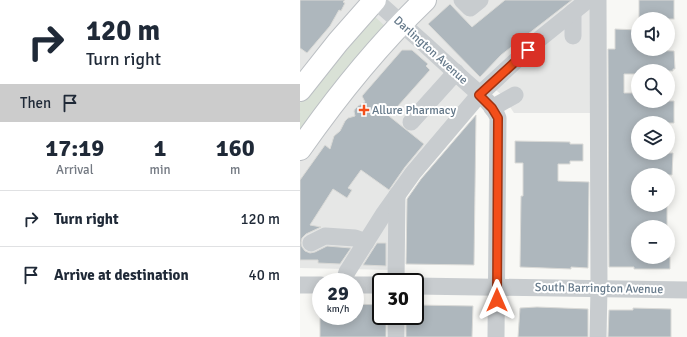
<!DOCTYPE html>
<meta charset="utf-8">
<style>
:root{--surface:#fff;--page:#f2f2f3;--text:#1f2937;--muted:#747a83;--line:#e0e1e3}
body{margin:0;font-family:Signika,sans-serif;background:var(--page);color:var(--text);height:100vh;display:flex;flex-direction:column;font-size:15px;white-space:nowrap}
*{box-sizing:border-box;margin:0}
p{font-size:13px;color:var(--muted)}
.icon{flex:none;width:22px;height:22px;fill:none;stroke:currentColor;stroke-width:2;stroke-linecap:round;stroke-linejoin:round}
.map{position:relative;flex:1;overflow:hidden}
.side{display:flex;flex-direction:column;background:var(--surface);width:300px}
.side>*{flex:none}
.banner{background:#fff;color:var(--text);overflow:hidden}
.buttons{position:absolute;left:331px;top:12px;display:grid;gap:8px}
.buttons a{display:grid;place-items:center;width:44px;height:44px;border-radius:50%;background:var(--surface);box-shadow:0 2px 10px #0003;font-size:20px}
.speed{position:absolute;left:12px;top:273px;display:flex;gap:8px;font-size:20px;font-weight:700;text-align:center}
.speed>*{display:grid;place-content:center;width:52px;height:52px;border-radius:50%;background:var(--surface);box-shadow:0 2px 10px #0003;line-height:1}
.speed small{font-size:10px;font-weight:400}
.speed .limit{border:2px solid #111;border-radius:6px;background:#fff;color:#111}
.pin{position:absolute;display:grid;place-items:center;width:34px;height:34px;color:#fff;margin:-17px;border-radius:8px;box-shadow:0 2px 6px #0006}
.me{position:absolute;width:44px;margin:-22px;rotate:0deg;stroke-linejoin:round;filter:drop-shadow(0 0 3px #0008)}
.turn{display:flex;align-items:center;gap:14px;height:84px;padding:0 20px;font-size:18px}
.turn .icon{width:52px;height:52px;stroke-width:2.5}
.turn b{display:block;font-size:28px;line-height:34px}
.then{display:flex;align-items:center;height:38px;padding:0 20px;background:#0003;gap:8px;font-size:15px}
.eta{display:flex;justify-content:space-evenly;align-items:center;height:68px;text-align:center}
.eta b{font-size:24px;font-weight:700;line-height:28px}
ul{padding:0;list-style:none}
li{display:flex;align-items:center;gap:12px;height:56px;padding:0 20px;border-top:1px solid var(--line)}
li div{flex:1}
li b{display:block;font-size:15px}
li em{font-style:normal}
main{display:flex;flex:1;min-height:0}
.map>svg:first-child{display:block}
.built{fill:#e6e7e6}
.green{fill:#d9e1d6}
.building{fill:#aeb7bd;stroke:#dadad7}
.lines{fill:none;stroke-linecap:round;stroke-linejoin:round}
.major-casing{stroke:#bbbfc3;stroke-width:24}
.minor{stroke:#c8cccf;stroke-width:17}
.major{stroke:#fff;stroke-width:22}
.route-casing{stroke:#9e3311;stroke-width:10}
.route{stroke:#f34e1a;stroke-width:7}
.poi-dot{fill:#f34e1a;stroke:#fff;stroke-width:1.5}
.labels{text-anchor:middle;stroke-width:4;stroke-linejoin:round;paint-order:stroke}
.street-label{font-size:12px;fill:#647889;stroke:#fff}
.poi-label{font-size:12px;fill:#647889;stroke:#fff;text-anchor:start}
</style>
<main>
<section class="side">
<div class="banner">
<div class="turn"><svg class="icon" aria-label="right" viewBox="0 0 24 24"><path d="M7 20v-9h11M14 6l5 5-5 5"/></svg><div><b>120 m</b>Turn right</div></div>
<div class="then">Then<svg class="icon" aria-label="arrive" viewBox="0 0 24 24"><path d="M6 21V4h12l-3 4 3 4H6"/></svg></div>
</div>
<div class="eta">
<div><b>17:19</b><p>Arrival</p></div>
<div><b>1</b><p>min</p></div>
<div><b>160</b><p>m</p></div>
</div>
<ul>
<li><svg class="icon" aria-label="right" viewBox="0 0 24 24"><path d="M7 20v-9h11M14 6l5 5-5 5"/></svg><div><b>Turn right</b></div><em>120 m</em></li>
<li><svg class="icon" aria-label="arrive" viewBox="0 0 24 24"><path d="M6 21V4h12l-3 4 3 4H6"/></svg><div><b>Arrive at destination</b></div><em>40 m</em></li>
</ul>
</section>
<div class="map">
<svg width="387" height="337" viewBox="0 0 387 337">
<rect width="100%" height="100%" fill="#f8f8f5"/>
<path class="built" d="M0,0h304l-2,113h-88l-11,-17 -17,-14 -94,113 2,75 -94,-2z"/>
<path class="green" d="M73,15l14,13 -87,108v-33l35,-46z"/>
<g class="building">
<path d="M0,0h45l-2,2 2,1 -4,8 -2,-1 -9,16 -23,27 -7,-5z"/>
<path d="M205,0h67l-71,55 -21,22 -52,-53 22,-20 22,23z"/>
<rect x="339" y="0" width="35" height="19"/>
<path d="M315,29l23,1v20l36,1 1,18h-2v2h-35v3h-14v19h14v8h36v22h-36v30h35l-1,22h-34v30h29v22h-29v30h32v12h-36v-2h-25l-1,-218h7z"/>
<path d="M102,50h10l16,14 -2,2 4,4 -41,46 35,28 -19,23 -16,23 -28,-20 -13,18 4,2 -5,8 -14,-9 -23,36 11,2 -15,7 -4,4 -1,5 1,4 3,4 5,2 5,-1 12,-6 24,2 -11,16 -22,-1v-3h-18v-80l25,-35 5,4 4,-13 6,-5 5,-10 3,-3 7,-2 -1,-5 1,-2 3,-3 7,-4 -3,-6z"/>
<path d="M176,115l-2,150 -68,-1 1,-65 14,-20z"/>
<path d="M215,141l55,1v2h13v17h-13v3h-12v17l31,1 -1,86 -17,-1v2l-51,-2 1,-71h2v-33h-8z"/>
<path d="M77,243h9v23l-23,-1z"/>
<path d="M55,304l26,1v11h5v21h-66v-21h35z"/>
<path d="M115,305l58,1 -1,31h-66v-21h9z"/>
<path d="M237,307l51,2v28h-70l2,-29z"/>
<path d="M333,308l38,1v28h-63l1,-27h24z"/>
</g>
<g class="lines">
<defs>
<g id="major">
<path d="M0,90l38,-48 37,-42"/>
<path d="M0,149c37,-53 78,-104 125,-149"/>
</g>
</defs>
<use href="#major" class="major-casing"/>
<g class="minor">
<path d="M75,0c31,27 61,54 91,82 11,10 27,22 32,36l-2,219"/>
<path d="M162,0l8,8 10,-8"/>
<path d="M273,36v-24"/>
<path d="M192,108l23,-13"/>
<path d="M111,122l45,-50"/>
<path d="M11,243l14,-7 30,2 11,4"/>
<path d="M44,282l3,-10 36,-57 30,-42 66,-78 58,-54 51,-41"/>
<path d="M96,282l1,-87"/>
<path d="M0,285h21"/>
<path d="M55,285h26"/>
<path d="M115,286l272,4"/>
<path d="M96,337v-21"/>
<path d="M298,337l1,-49 -1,-288"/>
</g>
<use href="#major" class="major"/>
</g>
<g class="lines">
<defs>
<path id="route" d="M197,300l1,-182 -6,-10 -13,-13 49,-45"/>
</defs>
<use href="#route" class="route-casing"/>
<use href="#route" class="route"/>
</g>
<path class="poi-dot" d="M62 104h4v4h4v4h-4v4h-4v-4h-4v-4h4z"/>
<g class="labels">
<g class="street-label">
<text transform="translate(131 50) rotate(42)" y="4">Darlington Avenue</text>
<text transform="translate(299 288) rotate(1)" y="4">South Barrington Avenue</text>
</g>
<g class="poi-label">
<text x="72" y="114">Allure Pharmacy</text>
</g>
</g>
</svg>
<div class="buttons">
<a><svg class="icon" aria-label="sound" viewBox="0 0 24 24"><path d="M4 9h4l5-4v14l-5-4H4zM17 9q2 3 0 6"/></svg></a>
<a><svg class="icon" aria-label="search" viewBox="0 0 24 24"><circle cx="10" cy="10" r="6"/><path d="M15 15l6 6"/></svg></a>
<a><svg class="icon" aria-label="layers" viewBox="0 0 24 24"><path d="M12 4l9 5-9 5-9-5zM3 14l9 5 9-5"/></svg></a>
<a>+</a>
<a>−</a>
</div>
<div class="speed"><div>29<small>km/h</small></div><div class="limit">30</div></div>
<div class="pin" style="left:228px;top:50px;background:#d93025"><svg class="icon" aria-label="arrive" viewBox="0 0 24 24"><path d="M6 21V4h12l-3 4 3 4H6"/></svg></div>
<svg class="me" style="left:197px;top:300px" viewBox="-20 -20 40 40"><path d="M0-17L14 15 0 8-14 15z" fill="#f34e1a" stroke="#fff" stroke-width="4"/></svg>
</div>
</main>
